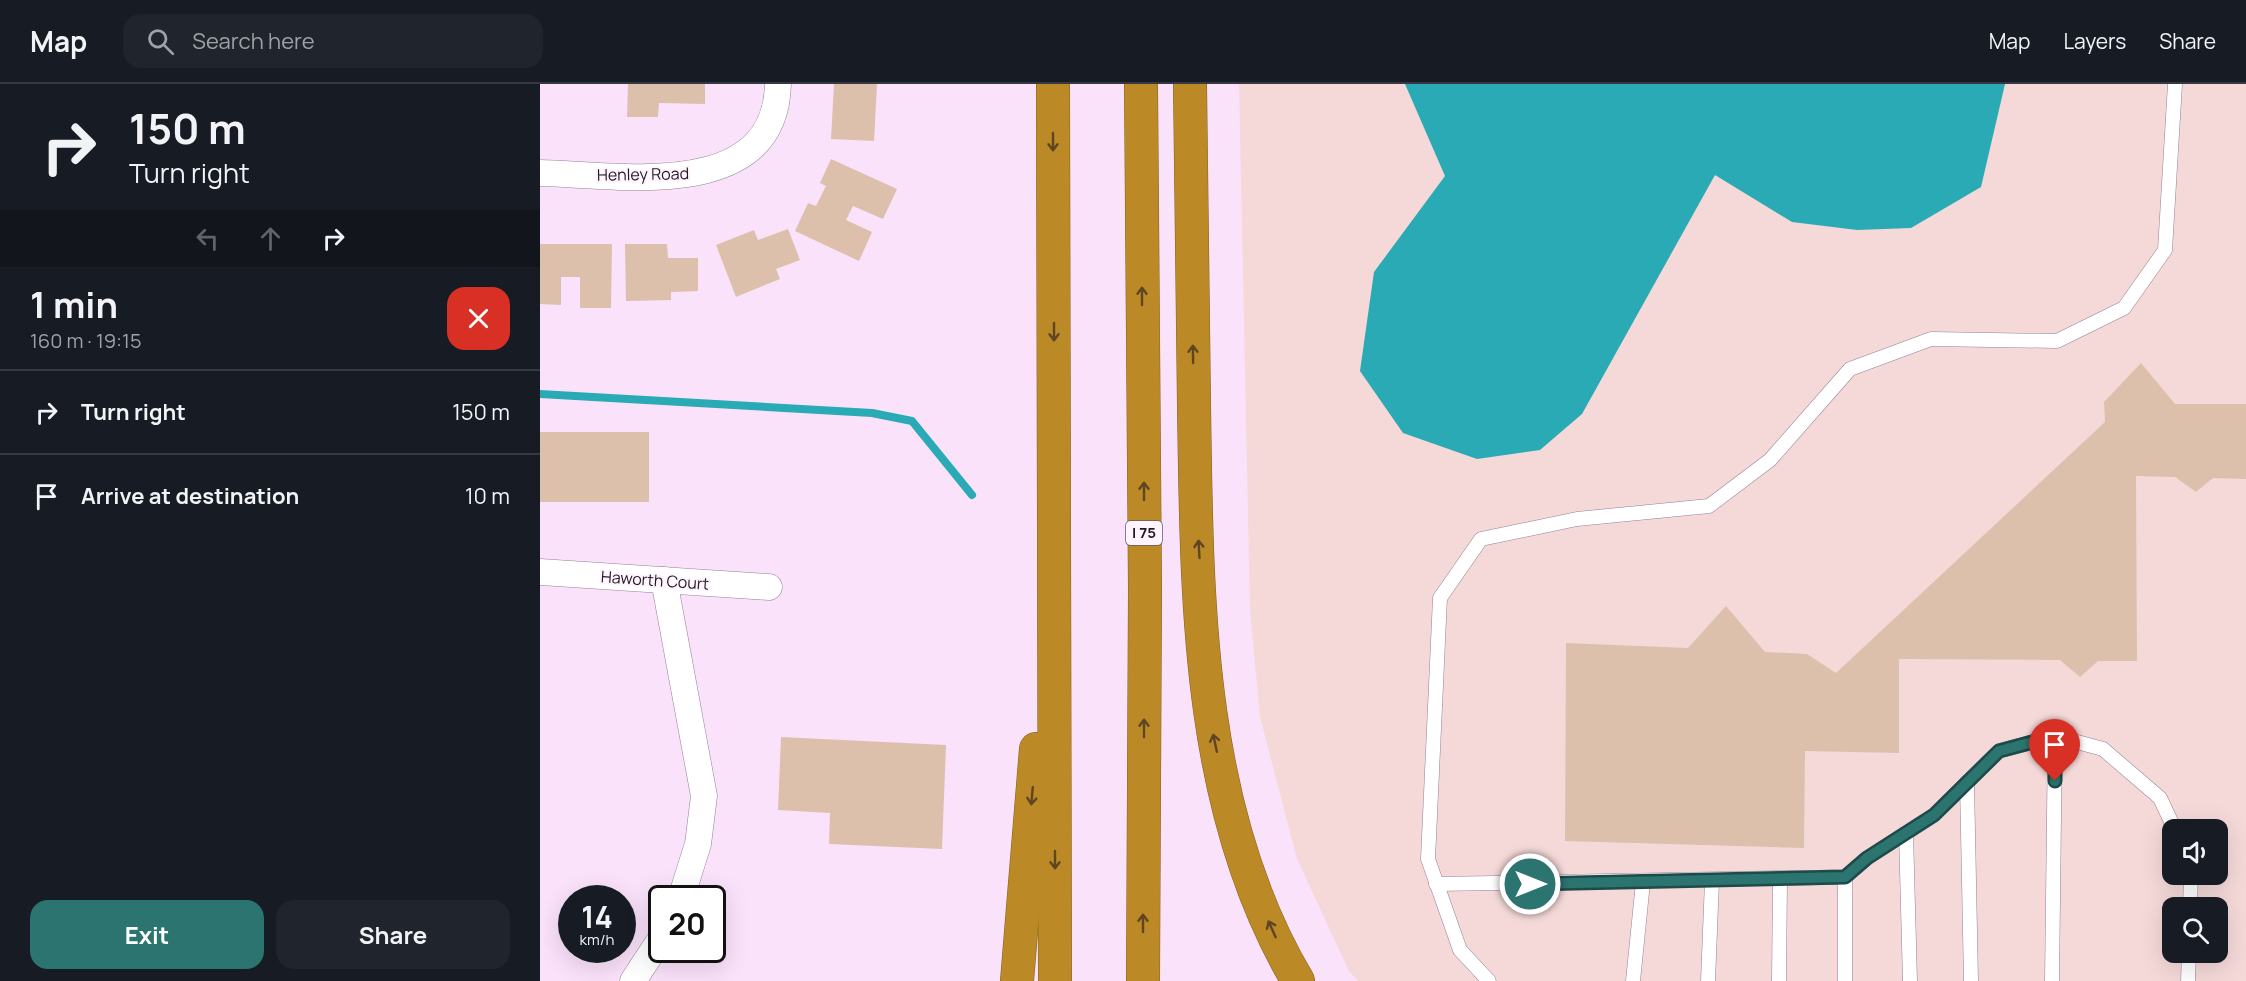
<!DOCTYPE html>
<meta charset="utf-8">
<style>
:root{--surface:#171b24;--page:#20242c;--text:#f1f3f6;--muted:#9ea1a6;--line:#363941;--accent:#2b7470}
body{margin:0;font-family:Manrope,sans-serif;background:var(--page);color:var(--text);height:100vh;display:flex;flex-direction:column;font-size:22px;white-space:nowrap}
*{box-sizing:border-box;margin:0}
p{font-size:20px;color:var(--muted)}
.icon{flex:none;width:33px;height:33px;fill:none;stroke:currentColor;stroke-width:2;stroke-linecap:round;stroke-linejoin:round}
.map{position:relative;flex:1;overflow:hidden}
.panel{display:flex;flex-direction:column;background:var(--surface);width:540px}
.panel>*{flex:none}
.hud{background:#171b24;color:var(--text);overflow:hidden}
.fabs{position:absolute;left:1622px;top:735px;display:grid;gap:12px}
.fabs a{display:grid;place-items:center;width:66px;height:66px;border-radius:12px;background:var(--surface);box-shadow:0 6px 24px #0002;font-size:30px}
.speed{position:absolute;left:18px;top:801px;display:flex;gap:12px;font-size:30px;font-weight:700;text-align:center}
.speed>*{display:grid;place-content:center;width:78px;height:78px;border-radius:50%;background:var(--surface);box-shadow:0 6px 24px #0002;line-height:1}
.speed small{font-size:15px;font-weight:400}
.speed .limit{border:3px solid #111;border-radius:9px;background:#fff;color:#111}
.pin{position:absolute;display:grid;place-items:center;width:51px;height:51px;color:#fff;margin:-62px -26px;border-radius:50% 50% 50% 0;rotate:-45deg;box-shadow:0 0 6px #0007}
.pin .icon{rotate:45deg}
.me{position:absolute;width:66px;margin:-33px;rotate:90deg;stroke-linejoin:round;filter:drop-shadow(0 0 4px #0008)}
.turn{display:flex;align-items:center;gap:21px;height:126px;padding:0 30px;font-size:27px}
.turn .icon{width:78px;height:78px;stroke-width:2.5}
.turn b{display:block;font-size:42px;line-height:51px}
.lanes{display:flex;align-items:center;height:57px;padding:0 30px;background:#0003;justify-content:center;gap:30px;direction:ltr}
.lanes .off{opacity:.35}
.round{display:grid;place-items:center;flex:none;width:63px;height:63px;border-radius:18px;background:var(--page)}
.overview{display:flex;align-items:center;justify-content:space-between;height:102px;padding:0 30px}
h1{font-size:36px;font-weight:700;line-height:45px}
.action{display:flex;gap:12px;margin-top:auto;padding:12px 30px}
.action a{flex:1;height:69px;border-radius:18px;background:var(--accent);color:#fff;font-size:24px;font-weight:700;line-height:69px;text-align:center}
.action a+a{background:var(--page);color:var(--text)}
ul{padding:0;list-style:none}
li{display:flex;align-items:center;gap:18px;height:84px;padding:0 30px;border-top:2px solid var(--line)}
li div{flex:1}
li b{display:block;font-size:22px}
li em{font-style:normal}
header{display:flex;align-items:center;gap:36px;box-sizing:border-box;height:84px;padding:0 30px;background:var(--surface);border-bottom:2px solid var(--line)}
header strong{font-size:28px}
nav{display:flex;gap:33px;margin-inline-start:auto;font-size:21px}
.search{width:420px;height:54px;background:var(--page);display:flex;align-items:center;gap:15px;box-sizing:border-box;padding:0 21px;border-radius:18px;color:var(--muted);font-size:22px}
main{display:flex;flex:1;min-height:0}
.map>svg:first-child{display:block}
.industrial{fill:#f4d9d8;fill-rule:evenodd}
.water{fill:#29aab5}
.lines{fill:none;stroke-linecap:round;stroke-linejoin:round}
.stream{stroke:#29aab5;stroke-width:8}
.building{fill:#dcc0ac}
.service-casing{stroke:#958096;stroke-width:15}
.minor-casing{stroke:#958096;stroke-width:27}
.motorway-casing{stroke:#856124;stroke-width:34}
.service{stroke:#fff;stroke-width:14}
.minor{stroke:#fff;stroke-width:26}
.motorway{stroke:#bb8925;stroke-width:33}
.oneway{stroke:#5f4523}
.route-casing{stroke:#1c4b49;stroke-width:15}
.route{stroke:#2b7470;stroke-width:10}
.labels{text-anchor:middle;stroke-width:4.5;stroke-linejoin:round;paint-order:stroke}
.shield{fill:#fef4fe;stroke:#635a63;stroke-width:1.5}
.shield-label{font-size:15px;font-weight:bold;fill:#211821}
.street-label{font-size:16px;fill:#211821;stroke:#fef4fe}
</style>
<header>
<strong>Map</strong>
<div class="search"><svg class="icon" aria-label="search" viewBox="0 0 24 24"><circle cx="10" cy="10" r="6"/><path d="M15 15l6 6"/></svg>Search here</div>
<nav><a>Map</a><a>Layers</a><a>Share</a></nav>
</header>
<main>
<section class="panel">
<div class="hud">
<div class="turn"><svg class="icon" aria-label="right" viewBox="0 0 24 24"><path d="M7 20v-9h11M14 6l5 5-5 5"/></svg><div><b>150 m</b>Turn right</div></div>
<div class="lanes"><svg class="icon off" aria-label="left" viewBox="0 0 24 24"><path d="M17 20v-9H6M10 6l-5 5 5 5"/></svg><svg class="icon off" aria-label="ahead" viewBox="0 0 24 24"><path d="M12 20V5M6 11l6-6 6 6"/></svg><svg class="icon" aria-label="right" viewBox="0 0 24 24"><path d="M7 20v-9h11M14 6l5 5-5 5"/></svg></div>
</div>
<div class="overview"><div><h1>1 min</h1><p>160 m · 19:15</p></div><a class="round" style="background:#d93025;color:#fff"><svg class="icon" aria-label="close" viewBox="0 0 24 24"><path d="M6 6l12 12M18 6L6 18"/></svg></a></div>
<ul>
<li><svg class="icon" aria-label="right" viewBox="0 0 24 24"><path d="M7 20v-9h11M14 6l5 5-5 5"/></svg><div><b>Turn right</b></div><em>150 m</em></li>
<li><svg class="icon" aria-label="arrive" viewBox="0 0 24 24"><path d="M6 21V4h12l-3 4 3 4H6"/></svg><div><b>Arrive at destination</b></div><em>10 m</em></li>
</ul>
<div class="action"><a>Exit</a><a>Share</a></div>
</section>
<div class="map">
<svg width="1706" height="897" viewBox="0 0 1706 897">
<rect width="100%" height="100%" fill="#fae2fa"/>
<path class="industrial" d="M699,0h1007v897h-888l-9,-10 -52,-112 -37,-142 -10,-107zM1632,746h45v44h-45zM1632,824h45v44h-45z"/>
<path class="water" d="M865,0h600l-24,103 -70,41 -54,2 -65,-8 -77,-47 -133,239 -42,36 -63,9 -74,-26 -43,-62 14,-99 71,-96z"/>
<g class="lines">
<path class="stream" d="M0,310l332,19 40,8 60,74"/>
</g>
<g class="building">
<path d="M88,0h77v20l-46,-1 -1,14h-31z"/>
<path d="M294,0h43l-3,57 -43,-2z"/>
<path d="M291,75l66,30 -14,30 -30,-13 -7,14 26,12 -13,29 -64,-30 13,-28 8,3 10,-20 -6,-3z"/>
<path d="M248,145l12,31 -24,9 4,10 -44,18 -20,-52 38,-15 4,10z"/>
<path d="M0,160h72l-1,64h-31v-31h-19v28l-21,-1z"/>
<path d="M85,160h42l1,14h30v33l-27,1v8l-45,1z"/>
<path d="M1601,279l34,41h71v75l-33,-1 -17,14 -21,-15 -39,-1 1,185h-39l-18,16 -20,-17 -161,-1v94l-94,-2 -1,97 -239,-7 1,-198 122,5 38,-42 39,46 42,2 29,19 269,-251 -1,-20z"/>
<rect x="0" y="348" width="109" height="70"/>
<path d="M241,653l165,8 -4,104 -113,-5 1,-31 -52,-3z"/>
</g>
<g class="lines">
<defs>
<g id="service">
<path d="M1427,698l4,199"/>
<path d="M1366,749l4,148"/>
<path d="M1305,793v104"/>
<path d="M896,800l409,-7 22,-19 67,-43 65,-64 56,-15 48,13 57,49 15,32"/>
<path d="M1650,824l1,-34"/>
<path d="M949,897l-29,-31 -32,-91 12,-261 41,-59 96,-20 132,-13 61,-46 80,-91 81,-30 126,2 67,-33 41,-58 10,-166"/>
<path d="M1093,897l10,-99"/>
<path d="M1168,897l4,-100"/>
<path d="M1239,897l1,-102"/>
<path d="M1512,897l3,-245"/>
<path d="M1648,897l1,-29"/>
</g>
<g id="minor">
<path d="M0,89c80,2 235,30 238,-89"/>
<path d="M0,488l229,15"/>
<path d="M124,496l40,216 -6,48 -17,54"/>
<path d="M93,897l29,-44"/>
</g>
<g id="motorway">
<path d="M513,0l2,897"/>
<path d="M601,0l4,505 -2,392"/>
<path d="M650,0c1,107 3,214 4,321 3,194 2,405 104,576"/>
<path d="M477,897l19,-232"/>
</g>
</defs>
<use href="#service" class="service-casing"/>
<use href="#minor" class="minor-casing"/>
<use href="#motorway" class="motorway-casing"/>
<use href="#service" class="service"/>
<use href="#minor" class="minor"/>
<use href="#motorway" class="motorway"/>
</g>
<defs><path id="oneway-shaft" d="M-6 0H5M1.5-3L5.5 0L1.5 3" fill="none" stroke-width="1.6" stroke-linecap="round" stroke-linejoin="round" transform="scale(1.5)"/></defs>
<g class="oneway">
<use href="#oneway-shaft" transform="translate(513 58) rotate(90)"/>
<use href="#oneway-shaft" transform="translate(602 212) rotate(-90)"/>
<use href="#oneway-shaft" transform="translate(514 248) rotate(90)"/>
<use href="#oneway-shaft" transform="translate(653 270) rotate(-91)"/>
<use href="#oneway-shaft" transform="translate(604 407) rotate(-90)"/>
<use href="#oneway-shaft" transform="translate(659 465) rotate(-93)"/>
<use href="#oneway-shaft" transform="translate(604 644) rotate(-90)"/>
<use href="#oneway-shaft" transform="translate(675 659) rotate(-102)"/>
<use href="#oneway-shaft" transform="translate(492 712) rotate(95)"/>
<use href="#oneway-shaft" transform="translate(515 776) rotate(90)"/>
<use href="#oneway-shaft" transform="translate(603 839) rotate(-90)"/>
<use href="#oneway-shaft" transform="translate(732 845) rotate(-114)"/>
</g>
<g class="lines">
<defs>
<path id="route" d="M990,800l315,-7 22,-19 67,-43 65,-64 56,-15v45"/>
</defs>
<use href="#route" class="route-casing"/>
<use href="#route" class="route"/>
</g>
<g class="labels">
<rect class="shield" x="586" y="437" width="36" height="24" rx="4.5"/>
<g class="shield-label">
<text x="604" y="454">I 75</text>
</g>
<g class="street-label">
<text transform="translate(103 90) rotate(-1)" y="6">Henley Road</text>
<text transform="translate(115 496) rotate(4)" y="6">Haworth Court</text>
</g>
</g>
</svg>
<div class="fabs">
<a><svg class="icon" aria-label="sound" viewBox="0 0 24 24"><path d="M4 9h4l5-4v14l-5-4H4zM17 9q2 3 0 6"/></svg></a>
<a><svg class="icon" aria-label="search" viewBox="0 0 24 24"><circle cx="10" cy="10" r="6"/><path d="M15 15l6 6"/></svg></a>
</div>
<div class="speed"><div>14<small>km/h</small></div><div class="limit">20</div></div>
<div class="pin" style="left:1515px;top:697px;background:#d93025"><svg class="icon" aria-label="arrive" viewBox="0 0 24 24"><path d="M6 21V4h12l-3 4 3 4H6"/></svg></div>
<svg class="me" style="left:990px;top:800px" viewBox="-20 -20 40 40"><circle r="17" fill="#2b7470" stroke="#fff" stroke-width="3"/><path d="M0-11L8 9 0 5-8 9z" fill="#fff"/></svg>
</div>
</main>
